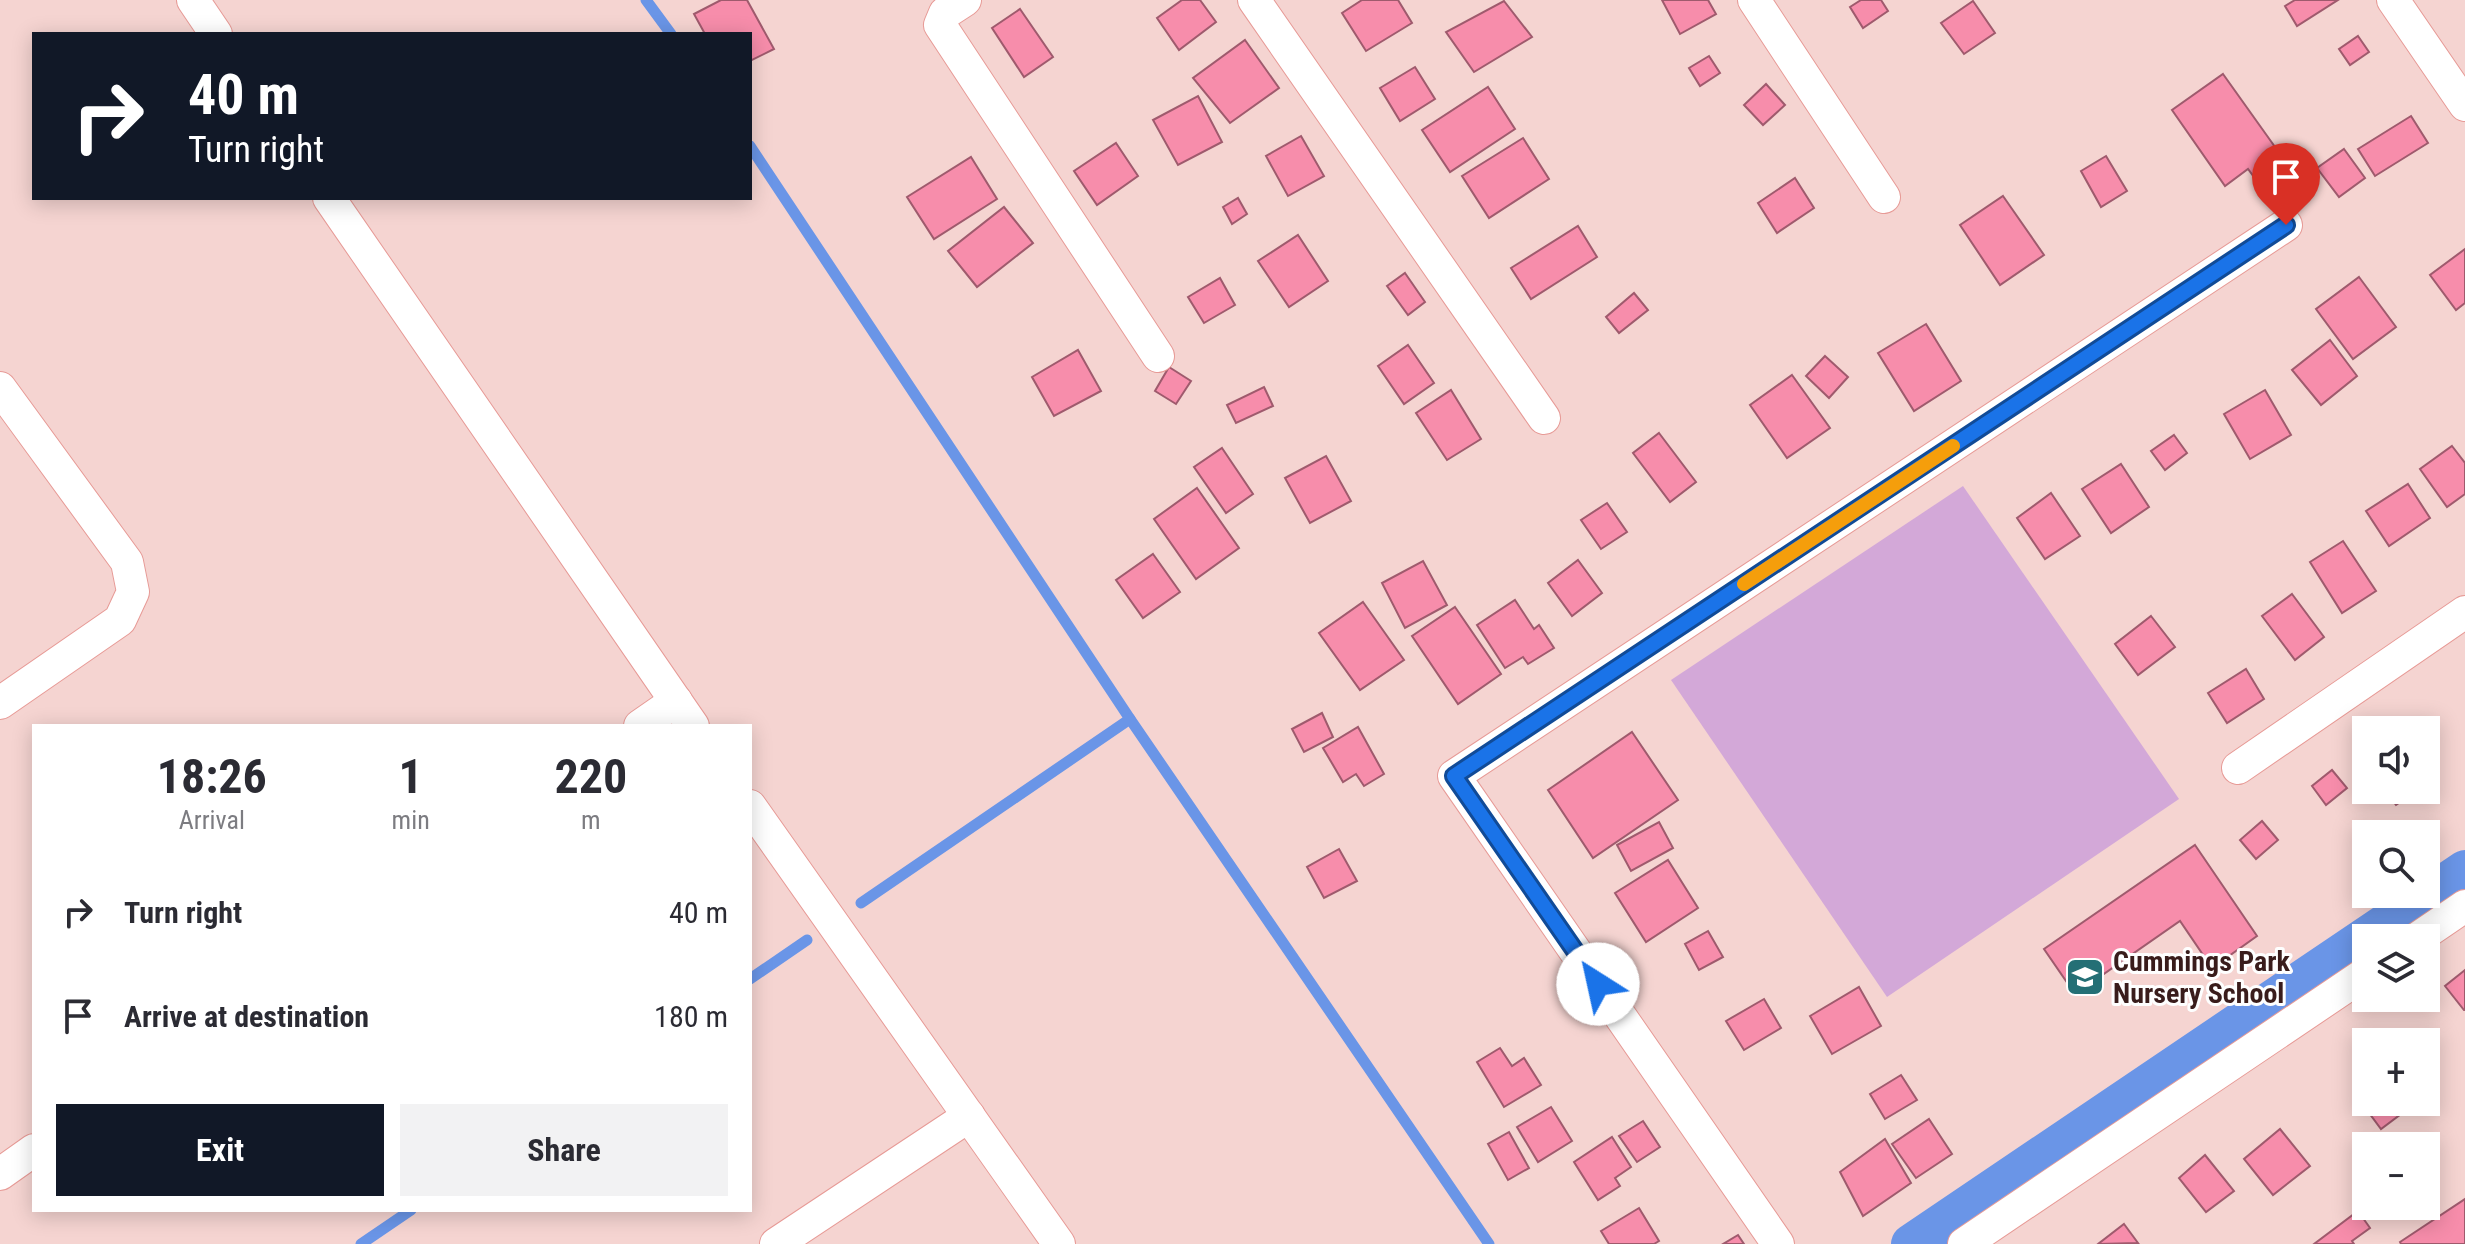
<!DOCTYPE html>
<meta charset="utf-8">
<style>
:root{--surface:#fff;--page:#f2f2f3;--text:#2b2b33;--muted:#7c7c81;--accent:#111827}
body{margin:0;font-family:"Roboto Condensed",sans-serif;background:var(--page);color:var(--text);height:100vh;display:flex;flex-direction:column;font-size:30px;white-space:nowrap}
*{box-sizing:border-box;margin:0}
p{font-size:26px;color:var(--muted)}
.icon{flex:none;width:44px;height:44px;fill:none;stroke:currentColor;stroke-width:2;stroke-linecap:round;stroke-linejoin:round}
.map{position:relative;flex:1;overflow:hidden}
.drawer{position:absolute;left:32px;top:724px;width:720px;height:488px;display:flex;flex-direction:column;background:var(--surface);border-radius:0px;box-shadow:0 4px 20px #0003}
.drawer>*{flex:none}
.banner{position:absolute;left:32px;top:32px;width:720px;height:168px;border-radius:0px;box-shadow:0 4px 20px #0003;background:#111827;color:#fff;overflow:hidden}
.buttons{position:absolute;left:2352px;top:716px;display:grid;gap:16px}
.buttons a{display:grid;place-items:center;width:88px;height:88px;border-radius:0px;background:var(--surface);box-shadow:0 4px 20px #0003;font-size:40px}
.pin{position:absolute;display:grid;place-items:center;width:68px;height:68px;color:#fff;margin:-82px -34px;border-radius:50% 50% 50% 0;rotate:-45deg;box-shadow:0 0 8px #0007}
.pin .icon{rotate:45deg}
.me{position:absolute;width:88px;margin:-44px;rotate:325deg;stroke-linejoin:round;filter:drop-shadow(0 0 6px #0008)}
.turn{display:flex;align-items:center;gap:28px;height:168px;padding:0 24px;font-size:36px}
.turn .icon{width:104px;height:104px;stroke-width:2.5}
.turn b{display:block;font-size:56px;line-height:68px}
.eta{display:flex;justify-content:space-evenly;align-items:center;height:136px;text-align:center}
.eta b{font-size:48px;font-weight:700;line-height:56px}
.primary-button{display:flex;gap:16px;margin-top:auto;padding:16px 24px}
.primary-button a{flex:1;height:92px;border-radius:0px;background:var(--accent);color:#fff;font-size:32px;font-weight:700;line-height:92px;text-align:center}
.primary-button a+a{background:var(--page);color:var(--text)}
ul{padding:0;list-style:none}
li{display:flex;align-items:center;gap:24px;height:104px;padding:0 24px}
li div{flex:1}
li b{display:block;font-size:30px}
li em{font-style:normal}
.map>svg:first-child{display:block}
.green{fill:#d3a8d8}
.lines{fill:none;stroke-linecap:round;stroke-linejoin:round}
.stream{stroke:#6a95e7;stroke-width:11}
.canal{stroke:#6a95e7;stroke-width:40}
.building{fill:#f78dab;stroke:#9f5a6d;stroke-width:2}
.minor-casing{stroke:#e79a96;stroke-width:34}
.minor{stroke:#fff;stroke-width:32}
.route-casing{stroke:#114b97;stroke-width:20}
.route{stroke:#1a73e8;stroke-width:14}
.slow{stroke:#f59e0b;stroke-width:14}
.labels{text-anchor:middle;stroke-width:6;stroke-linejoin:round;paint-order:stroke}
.poi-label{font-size:28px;font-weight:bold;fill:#391c1b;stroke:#fefefe;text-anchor:start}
</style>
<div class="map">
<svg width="2465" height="1244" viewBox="0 0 2465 1244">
<rect width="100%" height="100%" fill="#f5d4d1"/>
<path class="green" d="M1963,486l216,313 -292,198 -216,-317z"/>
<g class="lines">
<g class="stream">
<path d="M646,0l25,34"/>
<path d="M750,146l380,573 359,525"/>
<path d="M861,903l269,-184"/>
<path d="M750,979l57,-39"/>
<path d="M361,1244l50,-34"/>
</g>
<path class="canal" d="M1911,1244l554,-374"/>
</g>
<g class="building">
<path d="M721,0h26l27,49 -24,12v-27h-45l-11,-20z"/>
<path d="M1182,0h18l16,22 -37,28 -22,-32z"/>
<path d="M1362,0h36l14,23 -46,28 -24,-38z"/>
<path d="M1662,0h46l8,14 -36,20z"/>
<path d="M1861,0h20l7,11 -25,17 -13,-21z"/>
<path d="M2295,0h43l-41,26 -12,-20z"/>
<path d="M1504,1l28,36 -58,35 -28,-40z"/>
<path d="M1973,1l22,32 -31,21 -23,-31z"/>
<path d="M1020,9l33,48 -29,20 -32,-49z"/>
<path d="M2358,36l11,16 -19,13 -11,-16z"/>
<path d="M1245,40l34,48 -49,35 -37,-45z"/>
<path d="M1709,56l11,17 -20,13 -11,-18z"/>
<path d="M1415,67l20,32 -35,22 -20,-33z"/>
<path d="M2223,74l62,87 -28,20 -9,-12 -23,17 -53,-76z"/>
<path d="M1766,84l19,21 -22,20 -19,-20z"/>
<path d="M1488,87l27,42 -65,43 -28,-42z"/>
<path d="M1198,96l24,46 -44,23 -25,-45z"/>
<path d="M2411,116l17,27 -53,33 -17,-27z"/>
<path d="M1301,136l23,40 -36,20 -22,-40z"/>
<path d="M1523,138l26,41 -60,39 -27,-42z"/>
<path d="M1116,143l22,33 -41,29 -23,-34z"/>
<path d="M2344,149l21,29 -26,19 -22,-29z"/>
<path d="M2106,156l21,35 -26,16 -20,-36z"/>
<path d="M971,157l26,42 -63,40 -27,-42z"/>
<path d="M1795,178l19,30 -37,25 -19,-30z"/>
<path d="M2003,196l41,59 -44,30 -40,-60z"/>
<path d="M1238,198l9,16 -15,10 -9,-17z"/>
<path d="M1004,207l29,36 -56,44 -29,-36z"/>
<path d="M1578,226l19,31 -66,42 -20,-31z"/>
<path d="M1298,235l30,46 -39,26 -31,-46z"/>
<path d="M2465,249v54l-9,7 -26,-35z"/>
<path d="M1405,273l20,29 -17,13 -21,-29z"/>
<path d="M2359,277l37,50 -43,32 -37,-50z"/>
<path d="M1220,278l15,27 -31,18 -16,-26z"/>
<path d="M1634,293l14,17 -29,23 -13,-16z"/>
<path d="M1926,324l35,57 -47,30 -36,-58z"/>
<path d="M2330,340l27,36 -36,29 -29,-35z"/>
<path d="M1408,345l26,38 -30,21 -26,-38z"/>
<path d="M1078,350l23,41 -47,25 -22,-39z"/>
<path d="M1825,356l23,21 -19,21 -23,-22z"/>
<path d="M1169,367l22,14 -15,23 -21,-13z"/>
<path d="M1792,375l38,53 -43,30 -37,-53z"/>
<path d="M1264,387l9,19 -37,17 -9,-18z"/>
<path d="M1451,390l30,49 -34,21 -31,-47z"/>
<path d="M2265,390l26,45 -41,24 -26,-45z"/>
<path d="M1659,433l37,49 -26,20 -37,-49z"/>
<path d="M2174,435l13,18 -22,17 -14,-19z"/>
<path d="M2452,446l13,17v31l-18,13 -27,-38z"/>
<path d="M1222,448l31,46 -27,19 -32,-46z"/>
<path d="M1326,456l25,45 -41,22 -25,-45z"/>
<path d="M2121,464l28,43 -38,26 -29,-44z"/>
<path d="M2408,484l22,34 -41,28 -23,-35z"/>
<path d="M1197,488l42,60 -43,31 -42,-60z"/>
<path d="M2051,493l29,43 -35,23 -28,-41z"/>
<path d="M1607,503l20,29 -26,17 -20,-29z"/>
<path d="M2343,541l33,50 -34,22 -32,-51z"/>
<path d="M1153,554l27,38 -37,26 -27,-38z"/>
<path d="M1578,560l24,33 -30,23 -24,-33z"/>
<path d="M1423,561l24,44 -42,23 -23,-45z"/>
<path d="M2292,594l32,43 -29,23 -33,-44z"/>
<path d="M1515,600l19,29 5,-4 15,23 -26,16 -5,-7 -18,11 -28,-43z"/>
<path d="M1363,602l41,58 -44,30 -41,-57z"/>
<path d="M1455,607l46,67 -43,30 -46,-68z"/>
<path d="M2151,616l24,31 -37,28 -23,-31z"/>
<path d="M2246,669l18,30 -37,24 -19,-30z"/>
<path d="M1322,713l11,24 -29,15 -12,-23z"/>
<path d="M1358,727l26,47 -20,12 -8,-12 -13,8 -20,-34z"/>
<path d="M1632,732l46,68 -85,58 -45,-68z"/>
<path d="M2332,770l15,18 -21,17 -14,-19z"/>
<path d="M2385,790h33l-22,15z"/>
<path d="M2262,821l16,19 -22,19 -16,-19z"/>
<path d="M1659,822l14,26 -42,23 -14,-26z"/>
<path d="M2195,845l62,91 -45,32 -32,-47 -105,73 -31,-45z"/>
<path d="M1339,849l18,32 -33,17 -17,-31z"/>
<path d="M1668,860l30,48 -52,34 -31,-49z"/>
<path d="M1708,931l15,26 -24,13 -14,-26z"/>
<path d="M2465,970v40h-1l-19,-24z"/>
<path d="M1859,987l22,39 -49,28 -22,-38z"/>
<path d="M1764,999l17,29 -37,22 -18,-29z"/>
<path d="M1500,1048l12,18 12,-8 17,27 -37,22 -27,-45z"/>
<path d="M1901,1075l16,25 -32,19 -15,-25z"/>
<path d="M2366,1092v10h38l5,6 -28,21 -23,-31z"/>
<path d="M1551,1107l21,34 -34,21 -21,-35z"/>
<path d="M1929,1119l23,35 -36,24 -24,-34z"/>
<path d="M1643,1121l17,26 -23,15 -18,-26z"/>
<path d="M2280,1129l30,37 -37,29 -29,-36z"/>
<path d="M1509,1132l20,36 -21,12 -20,-36z"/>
<path d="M1612,1137l19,30 -16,11 5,8 -22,14 -24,-38z"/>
<path d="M1885,1139l26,44 -48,33 -23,-44z"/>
<path d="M2205,1155l29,36 -28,21 -27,-34z"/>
<path d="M2465,1199v45h-64l-1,-2z"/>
<path d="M1639,1208l20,33 -5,3h-45l-8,-13z"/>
<path d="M2358,1211l12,17 -18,13 2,3h-40z"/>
<path d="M2124,1224l14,19 -40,1z"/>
<path d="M1738,1235l6,9h-21z"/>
</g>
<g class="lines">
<defs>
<g id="minor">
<path d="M193,0l23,34"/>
<path d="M965,0l-20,13 -5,12 218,331"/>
<path d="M1254,0l290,418"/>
<path d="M1754,0l130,197"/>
<path d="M2393,0l72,105"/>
<path d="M329,198l364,528"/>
<path d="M0,388l127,174 6,30 -13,28 -120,83"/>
<path d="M640,726l36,-25"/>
<path d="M2238,768l227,-156"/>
<path d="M750,806l309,438"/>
<path d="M2418,938l47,-32"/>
<path d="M0,1174l34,-24"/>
<path d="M776,1244l193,-128"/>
<path d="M1778,1244l-324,-468 832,-551"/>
<path d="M1964,1244l402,-271"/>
</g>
</defs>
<use href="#minor" class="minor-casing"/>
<use href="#minor" class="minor"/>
</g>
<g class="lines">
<defs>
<path id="route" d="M1598,984l-144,-208 832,-551"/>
</defs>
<use href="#route" class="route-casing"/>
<use href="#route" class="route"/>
<path class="slow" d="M1744,584l209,-138"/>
</g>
<defs>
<symbol id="school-square" viewBox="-11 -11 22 22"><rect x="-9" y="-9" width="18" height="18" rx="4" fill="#246f75" stroke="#fefefe"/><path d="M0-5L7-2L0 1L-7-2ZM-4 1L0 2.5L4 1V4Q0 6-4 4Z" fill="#fff"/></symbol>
</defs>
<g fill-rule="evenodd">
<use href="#school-square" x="2063" y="955" width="44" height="44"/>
</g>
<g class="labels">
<g class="poi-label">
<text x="2113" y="971">Cummings Park<tspan x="2113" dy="32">Nursery School</tspan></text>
</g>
</g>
</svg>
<div class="buttons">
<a><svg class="icon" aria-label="sound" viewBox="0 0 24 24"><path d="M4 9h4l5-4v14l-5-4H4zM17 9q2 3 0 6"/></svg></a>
<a><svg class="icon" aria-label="search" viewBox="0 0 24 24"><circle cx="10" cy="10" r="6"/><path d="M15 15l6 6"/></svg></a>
<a><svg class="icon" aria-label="layers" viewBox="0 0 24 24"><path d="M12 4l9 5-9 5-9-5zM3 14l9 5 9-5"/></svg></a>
<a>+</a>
<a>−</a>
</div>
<div class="pin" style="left:2286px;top:225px;background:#d93025"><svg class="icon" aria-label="arrive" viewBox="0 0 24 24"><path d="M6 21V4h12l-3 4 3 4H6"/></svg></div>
<svg class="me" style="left:1598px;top:984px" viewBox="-20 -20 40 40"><circle r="19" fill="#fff"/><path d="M0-13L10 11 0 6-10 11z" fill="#1a73e8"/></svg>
<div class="banner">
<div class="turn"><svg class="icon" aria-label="right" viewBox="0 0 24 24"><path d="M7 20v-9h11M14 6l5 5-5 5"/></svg><div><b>40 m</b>Turn right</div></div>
</div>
<section class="drawer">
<div class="eta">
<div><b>18:26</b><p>Arrival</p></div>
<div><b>1</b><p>min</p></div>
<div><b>220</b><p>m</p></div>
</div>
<ul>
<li><svg class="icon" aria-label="right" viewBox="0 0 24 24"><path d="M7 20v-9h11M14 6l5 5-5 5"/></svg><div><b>Turn right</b></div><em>40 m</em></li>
<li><svg class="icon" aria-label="arrive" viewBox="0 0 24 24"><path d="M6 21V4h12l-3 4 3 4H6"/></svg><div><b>Arrive at destination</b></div><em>180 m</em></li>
</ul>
<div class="primary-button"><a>Exit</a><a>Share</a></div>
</section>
</div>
